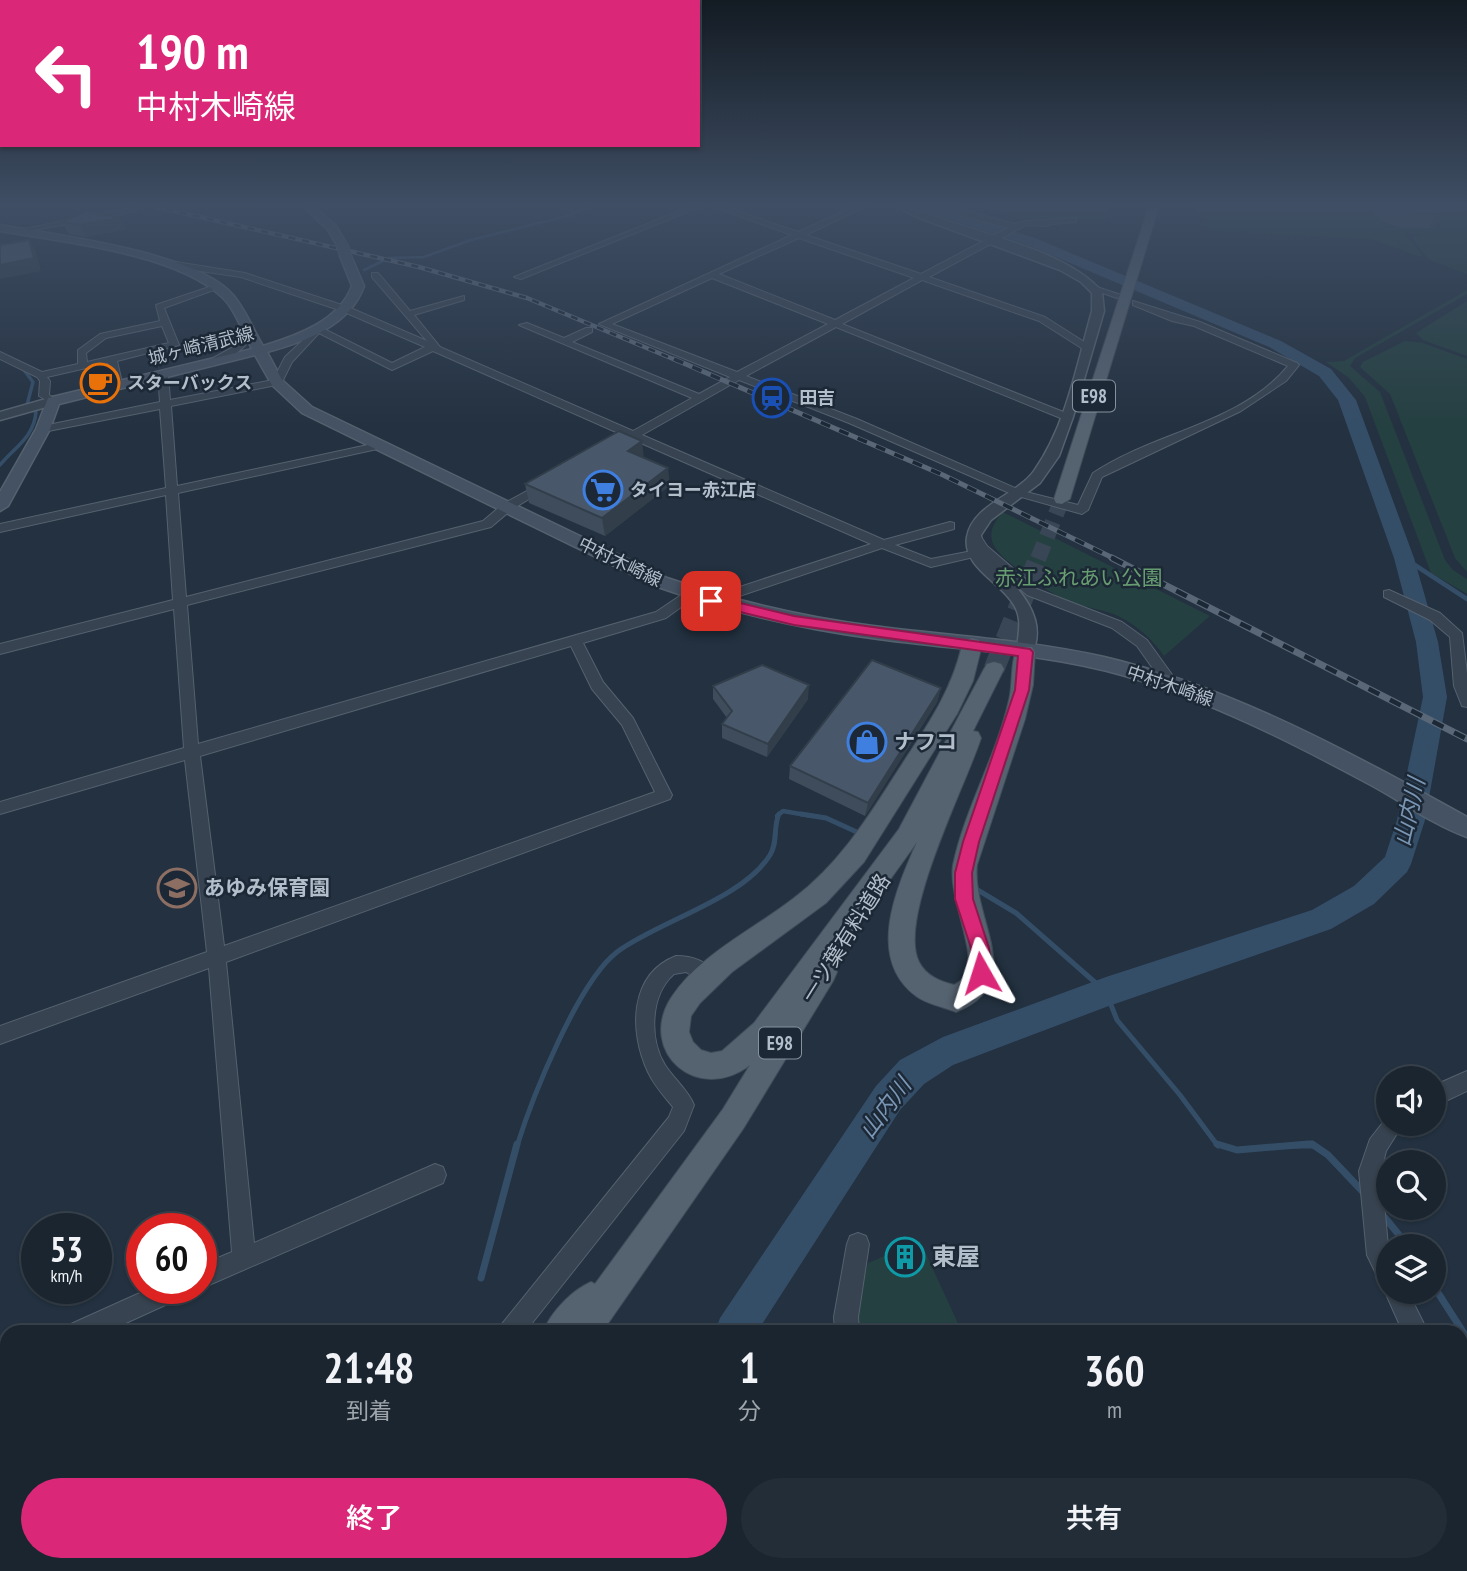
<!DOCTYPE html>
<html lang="ja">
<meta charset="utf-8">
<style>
:root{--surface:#1a2530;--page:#232d38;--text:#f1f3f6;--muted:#9fa5ab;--line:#38424c;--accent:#db2777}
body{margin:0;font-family:"PT Sans Narrow","Noto Sans JP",sans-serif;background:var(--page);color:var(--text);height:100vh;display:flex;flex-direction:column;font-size:26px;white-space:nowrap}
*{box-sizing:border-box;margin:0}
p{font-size:23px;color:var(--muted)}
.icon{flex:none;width:38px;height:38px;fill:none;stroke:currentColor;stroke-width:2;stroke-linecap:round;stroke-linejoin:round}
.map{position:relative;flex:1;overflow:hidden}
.drawer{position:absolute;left:0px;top:1325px;width:1468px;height:247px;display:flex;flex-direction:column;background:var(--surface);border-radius:21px 21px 0 0;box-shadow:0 2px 5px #0004,0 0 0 2px var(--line)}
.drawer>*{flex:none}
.hud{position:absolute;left:0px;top:0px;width:700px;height:147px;box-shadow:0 2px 5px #0004,0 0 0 2px var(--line);background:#db2777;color:#fff;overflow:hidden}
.tools{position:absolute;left:1376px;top:1066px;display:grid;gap:14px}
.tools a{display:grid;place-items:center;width:70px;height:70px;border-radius:50%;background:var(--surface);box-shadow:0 2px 5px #0004,0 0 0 2px var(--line);font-size:35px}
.speed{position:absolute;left:21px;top:1213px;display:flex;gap:14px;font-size:35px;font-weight:700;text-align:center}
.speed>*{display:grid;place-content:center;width:91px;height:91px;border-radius:50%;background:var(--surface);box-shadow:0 2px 5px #0004,0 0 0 2px var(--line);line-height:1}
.speed small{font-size:18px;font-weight:400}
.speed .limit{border:10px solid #d22;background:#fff;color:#111}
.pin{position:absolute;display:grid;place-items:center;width:60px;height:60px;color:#fff;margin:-30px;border-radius:14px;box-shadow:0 4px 10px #0006}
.me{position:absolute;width:77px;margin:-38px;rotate:354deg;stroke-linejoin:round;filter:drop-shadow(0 0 5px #0008)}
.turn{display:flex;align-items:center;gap:24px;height:147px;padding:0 21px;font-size:32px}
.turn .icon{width:91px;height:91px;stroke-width:2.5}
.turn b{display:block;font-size:49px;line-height:60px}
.eta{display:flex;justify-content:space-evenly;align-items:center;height:119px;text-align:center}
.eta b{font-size:42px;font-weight:600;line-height:49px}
.primary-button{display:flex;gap:14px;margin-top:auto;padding:14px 21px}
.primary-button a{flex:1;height:80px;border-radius:42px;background:var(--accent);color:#fff;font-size:28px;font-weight:600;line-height:80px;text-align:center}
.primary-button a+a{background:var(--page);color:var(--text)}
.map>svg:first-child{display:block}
.green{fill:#254041}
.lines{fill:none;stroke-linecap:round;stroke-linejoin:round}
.stream-far4{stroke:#354e68;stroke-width:2.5}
.stream-far3{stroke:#354e68;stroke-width:3.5}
.stream-far2{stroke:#354e68;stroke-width:4.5}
.stream-far1{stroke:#354e68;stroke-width:5}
.stream{stroke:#354e68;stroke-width:7}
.river{fill:#354e68;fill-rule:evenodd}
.primary-tunnel-far1{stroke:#394655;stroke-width:16;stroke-dasharray:16 8;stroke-linecap:butt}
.primary-tunnel{stroke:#394655;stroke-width:21;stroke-dasharray:21 10;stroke-linecap:butt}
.minor-casing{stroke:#55616e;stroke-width:2}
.tertiary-casing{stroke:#55616e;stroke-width:3}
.secondary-casing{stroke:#55616e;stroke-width:3}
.primary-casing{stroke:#404c59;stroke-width:2}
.minor{fill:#374350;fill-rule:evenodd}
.tertiary{fill:#374350;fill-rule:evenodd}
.secondary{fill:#455263;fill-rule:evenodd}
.primary{fill:#556270;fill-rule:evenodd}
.rail-far2-casing{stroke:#596777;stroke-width:4.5}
.rail-far1-casing{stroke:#596777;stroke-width:5}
.rail-casing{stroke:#596777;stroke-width:7}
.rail-far2{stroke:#1c2835;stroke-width:2.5;stroke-dasharray:7;stroke-linecap:butt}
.rail-far1{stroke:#1c2835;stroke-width:3.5;stroke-dasharray:10;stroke-linecap:butt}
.rail{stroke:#1c2835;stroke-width:4.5;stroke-dasharray:12;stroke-linecap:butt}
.secondary-bridge-casing{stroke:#55616e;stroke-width:13;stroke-linecap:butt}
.secondary-bridge{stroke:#455263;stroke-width:11}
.wall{fill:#3e4c5b}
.shaded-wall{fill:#323e4a}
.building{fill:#48586a;stroke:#323e4a;stroke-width:2}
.route{fill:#db2777;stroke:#8e194d;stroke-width:2}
.labels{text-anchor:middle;stroke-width:5;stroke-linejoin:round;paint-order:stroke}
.far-street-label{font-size:18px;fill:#b3becb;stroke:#1c2835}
.far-poi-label{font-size:18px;font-weight:bold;fill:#b3becb;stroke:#1c2835;text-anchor:start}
.shield{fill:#1c2835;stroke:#86919e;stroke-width:2}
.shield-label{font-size:19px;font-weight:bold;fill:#b3becb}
.park-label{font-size:21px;fill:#689d71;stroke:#1c2835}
.poi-label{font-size:21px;font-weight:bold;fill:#b3becb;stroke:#1c2835;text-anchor:start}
.street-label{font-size:21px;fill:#b3becb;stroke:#1c2835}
.water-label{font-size:23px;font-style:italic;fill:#7996b4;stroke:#1c2835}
.near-poi-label{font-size:24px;font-weight:bold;fill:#b3becb;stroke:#1c2835;text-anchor:start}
</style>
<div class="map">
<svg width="1467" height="1571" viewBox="0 0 1467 1571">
<rect width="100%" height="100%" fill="#233140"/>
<g class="green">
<path d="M977,206h135l-8,15 -83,-3z"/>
<path d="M1196,206h271v68l-38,-14 -18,-23 10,-2 -17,-2 18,22 -2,2 -48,-18 -120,-6 -4,-3 -15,2 -32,-4 9,-7 -16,-8z"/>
<path d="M1467,290v4l-112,64 -5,8 30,26 65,168 8,10 14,9v15l-36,-21 -66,-176 -16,-19 -23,-16 18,-1z"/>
<path d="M1467,301v55l-44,-16 -7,-7z"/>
<path d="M1405,341l18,2 44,16v213l-12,-14 -65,-164 -30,-27 3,-5z"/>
<path d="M1003,512l207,104 -46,40c-12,-17 -25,-29 -44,-39 -16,-8 -36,-9 -52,-16 -15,-6 -29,-17 -42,-26 -23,-18 -51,-33 -23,-63z"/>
<path d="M920,1241l42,91h-107l-1,-21 14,-48z"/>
</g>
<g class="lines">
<path class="stream-far4" d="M364,270l25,-12 35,-1 47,-17 100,-25 20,-9"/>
<g class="stream-far3">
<path d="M0,465c15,-18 34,-28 36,-53l-9,-7 6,-23 -9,-12"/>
<path d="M1404,558l2,1"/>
</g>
<g class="stream-far2">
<path d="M1404,558l63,41"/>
<path d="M777,816l6,-5 29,5"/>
</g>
<g class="stream-far1">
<path d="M801,814l25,4 33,15"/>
<path d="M976,889l40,24 90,79 11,28 63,75 38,51"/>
<path d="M517,1146c15,-48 61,-164 100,-194 42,-31 126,-53 153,-97 8,-12 3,-29 9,-41"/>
<path d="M1287,1146h28"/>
</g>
<g class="stream">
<path d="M1217,1144l20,6 72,-6"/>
<path d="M1312,1144l16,11 37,39"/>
<path d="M1382,1214l26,32"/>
<path d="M481,1278l36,-134"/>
<path d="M1433,1285l34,53"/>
</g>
<g class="river">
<path d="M917,206h18l100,32 246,103 50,28 25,31 58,158 24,84 9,55 -22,123 -14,44 -4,8 -33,32 -43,25 -225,78 -153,58 -29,19 -24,26 -143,222h-42l5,-14 156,-232 24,-26 43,-23 163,-60 206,-67 42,-24 31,-29 12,-37 26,-123 -7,-55 -22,-84 -56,-158 -19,-24 -50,-29 -244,-103 -106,-35z"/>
<path d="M559,1564h47l-3,7h-46z"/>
</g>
<path class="primary-tunnel-far1" d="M1038,559l24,-60"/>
<path class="primary-tunnel" d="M994,669l45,-111"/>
<defs>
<g id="minor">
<path d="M692,206h10l-181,73 -7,-2z"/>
<path d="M711,206h11l76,26 58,-26h10l-60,29 115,39 87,-46 -64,-17 -5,-5h9l66,18 11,-3 51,-3v4l-25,2 -4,2 -21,-1 -97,52 116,40 44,28v4h-6l-44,-28 -117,-41 -80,44 229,91v4h-8l-227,-92 -90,49 111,43 165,72 56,14 15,-32c61,-41 147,-49 195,-107l-94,-40 -22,-5 -39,-16v-4l67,21 97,41 2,2 -13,16 -45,30 -139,66 -14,33 -6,4 -68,-19 -165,-72 -110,-43 -97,55 242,105 66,-18 4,1v6l-59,16 36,14 46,-9 -9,-15 2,-3h8l9,14 50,43 85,33 25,18 31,43 -2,4h-10l-29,-41 -25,-18 -85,-33 -47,-42 -2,3 -47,11 -49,-19 -166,56h-10v-6l165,-54 -237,-104 -15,8h-8v-4l14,-8 -192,-85 -41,19 -73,-37 -27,29 -11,22 -110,22 6,80 200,-43 5,3 -5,3 -199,44 8,104 297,-76 20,-17 37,-20 10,2 -39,24 -20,17 -304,78 11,139 458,-132 31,-21 5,-1 7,4 -33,24 -83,25 20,39 30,36 39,77 -2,4 -444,163 28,281 181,-79 8,3 3,8 -3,8 -234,102 -8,3h-1l1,-23 31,-13 -23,-284 -209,76v-18l207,-74 -22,-192 -185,54v-12l184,-54 -10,-139 -174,45v-10l173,-44 -7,-105 -166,37v-8l166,-36 -6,-79 -117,23 -5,-3 5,-3 117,-24 -2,-27 5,-3 5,3 2,25 103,-20 12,-23 33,-31 74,37 33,-16 -83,-36 -101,-34 -68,-10v-4l3,-1 69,11 103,34 79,34 -55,-64v-4h6l32,38 54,-15v4l-50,15 26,32 193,84 59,-33 -173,-73 8,-2 37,15 22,-10h6v4l-20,10 127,52 31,-17 -131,-53 193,-89zM799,238l115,40 -79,42 -116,-46zM712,278l116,46 -91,48 -125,-48zM571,646l21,43 30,36 33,67 -431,154 -24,-190z"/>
<path d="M135,207l3,4 -120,22 -4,-2z"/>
<path d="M215,285l7,2 -58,21 15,37 -62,16 6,26 -9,-2 -6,-22 -61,14 3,4 -1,14 9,6 -5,3 -14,-8 1,-15 -3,-4 -37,-18v-7l42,20 36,-8v-14l22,-16 60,-13 -4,-16zM162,326l7,17 -82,19 -1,-9 20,-15z"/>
<path d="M1091,285l30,10 -4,3 -26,-9z"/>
<path d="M245,320l5,3 -1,18c-9,11 -28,25 -43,25v-4l29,-16 6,-7 -1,-16z"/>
<path d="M1389,590l51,23 22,20 5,40v34l-5,-1 -8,-20 -4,-49 -20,-17 -46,-23v-6z"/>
<path d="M676,956c15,0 34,5 40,20l-2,6 -7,3 -21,-13 -12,2c-24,21 -25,65 -9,91 9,14 23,25 29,40l-10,26 -159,201h-27l4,-8 167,-207 4,-10c-9,-11 -19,-22 -25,-35 -19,-40 -19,-98 28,-116z"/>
<path d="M1467,1071v20l-34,16v-21z"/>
<path d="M1388,1116v8h15l-17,27 -5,20 7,75v46h20l20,40h-25l-18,-40 2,-7 -7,-3 -13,-27 -8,-84 11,-32z"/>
<path d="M858,1233l8,3 3,8 -11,73 1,15h-24l-1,-15 13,-73 3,-8z"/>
<path d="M151,1288h37l-3,8 -79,36h-39l4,-8z"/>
<path d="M7,1352v24l-7,3v-24z"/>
<path d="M1461,1385l6,2v30l-6,-2z"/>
<path d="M1467,1440v35l-6,3v-35z"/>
<path d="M308,1564h29l-3,7h-28z"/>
<path d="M944,1564h28l2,7h-27z"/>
<path d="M1380,1564h31l-3,7h-30z"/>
</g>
<g id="tertiary">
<path d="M896,206h12c55,25 157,41 194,86l2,19 -31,106 -14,39 -19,27 -49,37 -10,15 1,17c26,27 71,61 49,104h-12c-6,-12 7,-31 -5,-51 -13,-23 -52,-38 -47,-68 5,-32 50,-42 67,-66 32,-45 43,-107 58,-160v-18l-11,-11 -21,-12 -143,-53z"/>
<path d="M53,397l6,4 -2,3 -57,16v-8z"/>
</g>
<g id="secondary">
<path d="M303,206h11l22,20 11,19 -1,2h-8l-10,-17z"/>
<path d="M0,225c56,10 196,27 233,70 12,14 20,34 30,51 33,-10 76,-25 89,-60l-12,-30 10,-2 14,32c-14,40 -60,56 -97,66l15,28 30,27 355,171c68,23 135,39 206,48 77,10 156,14 231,31 128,30 249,97 363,160v20c-34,-12 -66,-36 -98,-53 -78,-42 -161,-84 -247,-109 -81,-23 -168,-25 -251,-37 -74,-10 -145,-27 -216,-52l-353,-173 -30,-28 -17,-30 -196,49 -9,25 -42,77 -8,5v-19l36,-63 12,-31 204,-49c-9,-16 -17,-40 -30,-52 -47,-44 -159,-55 -222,-66z"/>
</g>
<g id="primary">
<path d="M1149,206h10l-89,293 -8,5 -6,-1 -2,-4z"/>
<path d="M972,638l7,2 3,5 -9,36 -16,33 -93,148 -38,41 -94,69 -32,31 -9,13 -2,16 4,10 8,8 10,3 11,-2 32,-28 145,-194 85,-160 3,-5 7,-2 7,2 3,5 -31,62 5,1 3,6c-16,49 -84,181 -62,224 7,14 21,19 35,23 5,-3 9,-5 12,-10 11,-25 -18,-77 -13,-110 12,-57 43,-108 56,-165 4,-15 1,-40 9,-53h14l3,5 -2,33 -8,34 -48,146c-6,54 53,118 -21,147 -12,-5 -30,-8 -40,-16 -51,-38 -19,-109 1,-154l-86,120 6,10 -4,9 -90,148 -141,203h-59c8,-20 28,-41 48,-50l4,2 128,-175 27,-44c-52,40 -113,-13 -79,-67 29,-44 82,-68 123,-100 45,-34 73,-79 103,-126 27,-42 54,-78 65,-127l3,-5z"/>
<path d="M356,1564h73l-3,7h-72z"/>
</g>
</defs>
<use href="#minor" class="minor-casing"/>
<use href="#tertiary" class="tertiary-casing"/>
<use href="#secondary" class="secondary-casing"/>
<use href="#primary" class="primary-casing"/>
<use href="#minor" class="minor"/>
<use href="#tertiary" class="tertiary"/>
<use href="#secondary" class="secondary"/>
<use href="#primary" class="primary"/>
<defs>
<path id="rail-far2" d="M152,206l267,61 108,31 151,63"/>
<path id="rail-far1" d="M674,359l269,116 172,84"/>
<path id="rail" d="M1112,558l355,181"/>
</defs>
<use href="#rail-far2" class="rail-far2-casing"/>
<use href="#rail-far1" class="rail-far1-casing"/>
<use href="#rail" class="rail-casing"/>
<use href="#rail-far2" class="rail-far2"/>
<use href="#rail-far1" class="rail-far1"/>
<use href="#rail" class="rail"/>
<defs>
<path id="secondary-bridge" d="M342,245l4,11"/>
</defs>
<use href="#secondary-bridge" class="secondary-bridge-casing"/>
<use href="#secondary-bridge" class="secondary-bridge"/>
</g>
<g class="wall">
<path d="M1375,206h70l-9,20 -7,2h-27l-17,-5 -13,-11z"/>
<path d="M62,222l64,7 -40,8 -17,-3z"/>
<path d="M644,458l24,10 1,18 -64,50 -76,-33 -4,-19z"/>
<path d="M713,686l95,13 -41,58 -45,-19v-14l5,-6 -14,-19z"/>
<path d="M941,688l-4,14 -72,114 -76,-37 1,-13z"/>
<path d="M899,1253l16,6 -2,1 -11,5 -5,-11z"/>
</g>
<g class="shaded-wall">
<path d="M1445,210l-9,16 -7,2 9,-15z"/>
<path d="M120,218l6,11 -40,8 -6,-12z"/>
<path d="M29,240l7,12 5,19 -41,8v-14z"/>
<path d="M642,441l2,18 -16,-8z"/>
<path d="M668,468l1,18 -64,50 -3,-18z"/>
<path d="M809,685l-1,14 -41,58 1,-13z"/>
<path d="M941,688l-4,14 -72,114 3,-13z"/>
</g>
<g class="building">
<path d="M1391,206h54v4l-7,3 -27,-1z"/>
<path d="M87,211l33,7 -40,7 -18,-3z"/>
<path d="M29,240l5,18 -34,7v-20z"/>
<path d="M619,431l23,10 -14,10 40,17 -66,50 -77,-34z"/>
<path d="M872,660l69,28 -73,115 -78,-37z"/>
<path d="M762,665l47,20 -41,59 -46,-20 10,-13 -19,-25z"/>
<path d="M910,1247l5,12 -12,4 -4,-10z"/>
</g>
<linearGradient id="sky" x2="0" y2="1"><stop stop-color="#131b23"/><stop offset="0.48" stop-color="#3f4e64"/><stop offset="1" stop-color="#3f4e64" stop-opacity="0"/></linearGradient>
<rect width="1467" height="426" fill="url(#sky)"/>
<path class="route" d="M711,596l83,20 236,33 3,3 -4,38 -50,152 -7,31 1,26 16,49 2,25 -3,6 -7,3 -6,-3 -4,-31 -16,-49v-26l8,-31 52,-152 3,-34 -224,-31 -87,-21v-6z"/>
<defs>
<symbol id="cafe-ring" viewBox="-11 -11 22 22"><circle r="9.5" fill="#1c2835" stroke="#e8710a" stroke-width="1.5"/><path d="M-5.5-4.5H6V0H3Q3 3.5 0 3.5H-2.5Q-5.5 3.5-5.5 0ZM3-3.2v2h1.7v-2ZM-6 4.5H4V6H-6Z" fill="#e8710a"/></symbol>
<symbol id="station-ring" viewBox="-11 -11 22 22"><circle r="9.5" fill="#1c2835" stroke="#1a4fb4" stroke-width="1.5"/><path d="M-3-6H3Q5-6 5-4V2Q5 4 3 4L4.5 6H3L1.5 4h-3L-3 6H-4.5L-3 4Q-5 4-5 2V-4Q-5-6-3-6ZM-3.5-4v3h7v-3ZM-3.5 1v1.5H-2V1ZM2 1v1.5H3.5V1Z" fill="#1a4fb4"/></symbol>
<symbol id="supermarket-ring" viewBox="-11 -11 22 22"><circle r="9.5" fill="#1c2835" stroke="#3f7fe0" stroke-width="1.5"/><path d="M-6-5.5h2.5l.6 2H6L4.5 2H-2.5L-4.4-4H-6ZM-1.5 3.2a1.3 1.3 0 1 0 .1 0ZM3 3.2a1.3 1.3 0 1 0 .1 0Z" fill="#3f7fe0"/></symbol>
<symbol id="shop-ring" viewBox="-11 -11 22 22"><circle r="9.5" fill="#1c2835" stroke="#3f7fe0" stroke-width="1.5"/><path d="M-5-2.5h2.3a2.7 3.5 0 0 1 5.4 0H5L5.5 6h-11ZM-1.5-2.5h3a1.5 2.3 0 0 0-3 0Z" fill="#3f7fe0"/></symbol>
<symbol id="school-ring" viewBox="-11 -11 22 22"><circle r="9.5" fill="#1c2835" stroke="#8d6e63" stroke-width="1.5"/><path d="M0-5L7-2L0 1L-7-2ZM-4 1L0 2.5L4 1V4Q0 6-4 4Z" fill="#8d6e63"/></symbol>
<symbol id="building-ring" viewBox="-11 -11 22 22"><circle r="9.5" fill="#1c2835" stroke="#0f9aa8" stroke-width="1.5"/><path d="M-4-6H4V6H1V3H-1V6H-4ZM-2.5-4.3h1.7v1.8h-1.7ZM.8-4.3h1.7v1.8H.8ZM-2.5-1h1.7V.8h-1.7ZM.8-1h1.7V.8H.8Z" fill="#0f9aa8"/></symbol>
</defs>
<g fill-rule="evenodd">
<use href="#cafe-ring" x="78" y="361" width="44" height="44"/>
<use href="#station-ring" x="750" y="376" width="44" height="44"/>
<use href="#supermarket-ring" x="581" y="468" width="44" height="44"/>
<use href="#shop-ring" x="845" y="720" width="44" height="44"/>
<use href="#school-ring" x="155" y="866" width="44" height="44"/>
<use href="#building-ring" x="883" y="1235" width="44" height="44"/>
</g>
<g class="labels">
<g class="far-street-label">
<text transform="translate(201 346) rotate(-14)" y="6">城ヶ崎清武線</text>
<text transform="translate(620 562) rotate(26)" y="6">中村木崎線</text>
<text transform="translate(1170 686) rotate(19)" y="6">中村木崎線</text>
</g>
<g class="far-poi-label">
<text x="127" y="389">スターバックス</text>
<text x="799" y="404">田吉</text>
<text x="630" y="496">タイヨー赤江店</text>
</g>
<g class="shield">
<rect x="1073" y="380.5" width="42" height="31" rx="5"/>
<rect x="759" y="1027.5" width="42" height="31" rx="5"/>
</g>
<g class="shield-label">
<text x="1094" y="403">E98</text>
<text x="780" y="1050">E98</text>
</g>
<g class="park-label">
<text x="1079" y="585">赤江ふれあい公園</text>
</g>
<g class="poi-label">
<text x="894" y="749">ナフコ</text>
<text x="204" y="895">あゆみ保育園</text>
</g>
<g class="street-label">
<text transform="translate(846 938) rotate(-58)" y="7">一ツ葉有料道路</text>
</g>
<g class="water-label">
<text transform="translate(1409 812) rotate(-77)" y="8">山内川</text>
<text transform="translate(885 1108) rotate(-53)" y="8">山内川</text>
</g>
<g class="near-poi-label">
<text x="932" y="1265">東屋</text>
</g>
</g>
</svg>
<div class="tools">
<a><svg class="icon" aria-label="sound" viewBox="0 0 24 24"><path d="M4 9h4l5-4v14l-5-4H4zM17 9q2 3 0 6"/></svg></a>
<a><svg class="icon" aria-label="search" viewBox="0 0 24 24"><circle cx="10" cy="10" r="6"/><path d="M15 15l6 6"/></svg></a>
<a><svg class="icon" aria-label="layers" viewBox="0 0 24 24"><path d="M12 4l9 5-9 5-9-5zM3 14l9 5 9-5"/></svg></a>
</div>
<div class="speed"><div>53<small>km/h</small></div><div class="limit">60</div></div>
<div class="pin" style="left:711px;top:601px;background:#d93025"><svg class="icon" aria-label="arrive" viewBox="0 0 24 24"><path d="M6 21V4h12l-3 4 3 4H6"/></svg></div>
<svg class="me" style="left:981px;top:973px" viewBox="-20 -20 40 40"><path d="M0-17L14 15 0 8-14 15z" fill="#db2777" stroke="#fff" stroke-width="4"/></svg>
<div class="hud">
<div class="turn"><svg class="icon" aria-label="left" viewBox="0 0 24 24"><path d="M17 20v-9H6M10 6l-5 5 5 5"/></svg><div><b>190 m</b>中村木崎線</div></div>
</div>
<section class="drawer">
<div class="eta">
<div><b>21:48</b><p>到着</p></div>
<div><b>1</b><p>分</p></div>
<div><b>360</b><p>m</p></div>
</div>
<div class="primary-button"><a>終了</a><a>共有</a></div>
</section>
</div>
